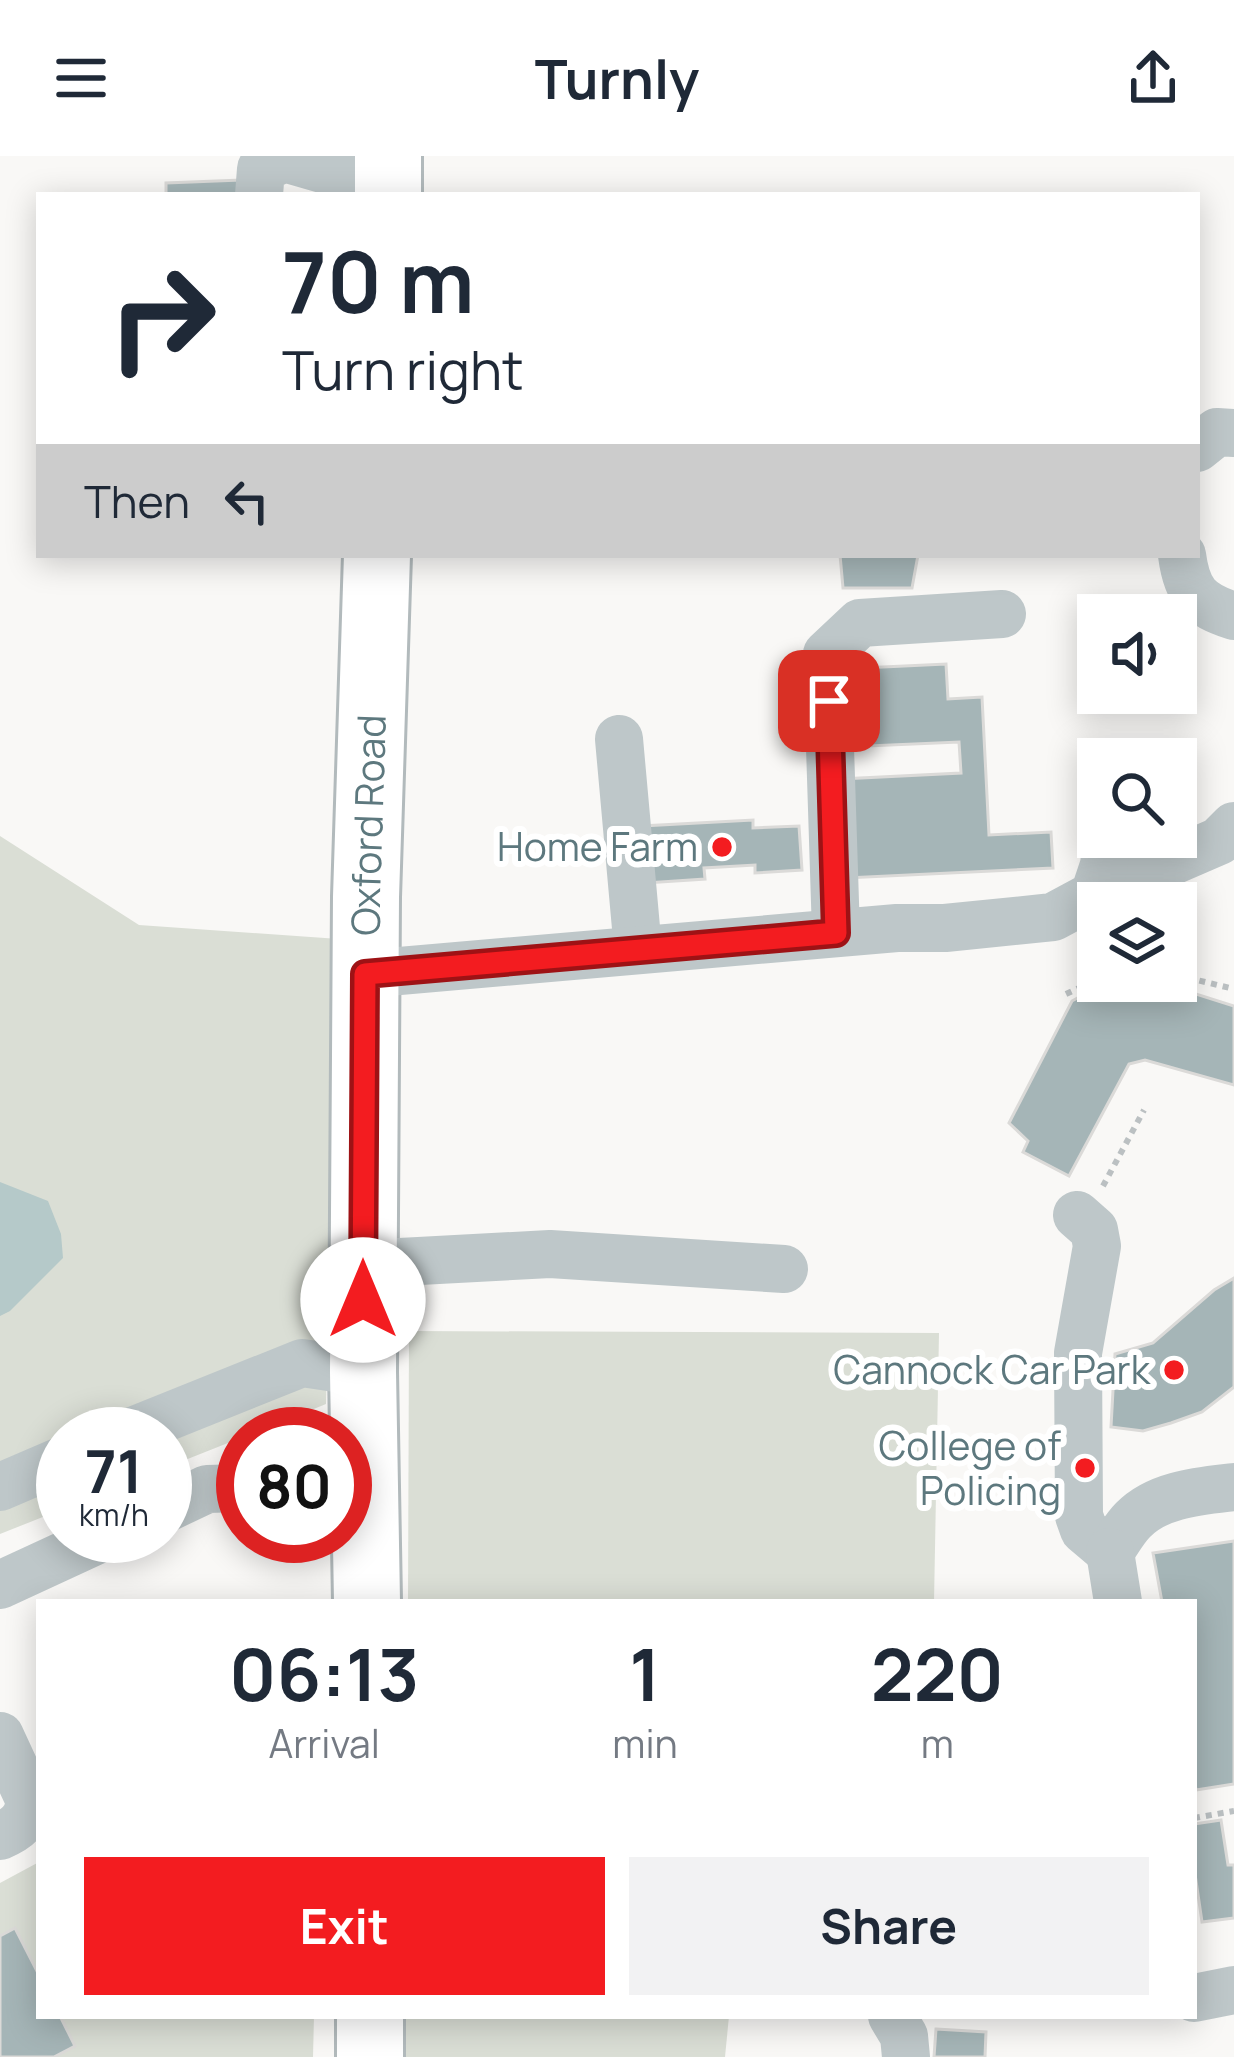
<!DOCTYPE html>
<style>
:root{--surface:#fff;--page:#f2f2f3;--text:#1f2937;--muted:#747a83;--accent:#f31c20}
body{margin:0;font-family:Manrope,sans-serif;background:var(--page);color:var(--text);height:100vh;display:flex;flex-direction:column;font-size:45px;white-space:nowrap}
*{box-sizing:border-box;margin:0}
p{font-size:39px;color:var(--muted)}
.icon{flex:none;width:66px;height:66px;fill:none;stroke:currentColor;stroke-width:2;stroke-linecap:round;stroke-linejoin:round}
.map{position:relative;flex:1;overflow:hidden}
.details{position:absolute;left:36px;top:1443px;width:1161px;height:420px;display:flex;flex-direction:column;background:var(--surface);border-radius:0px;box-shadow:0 6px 30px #0003}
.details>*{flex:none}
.top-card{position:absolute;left:36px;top:36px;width:1164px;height:366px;border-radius:0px;box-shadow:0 6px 30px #0003;background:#fff;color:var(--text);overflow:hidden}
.tools{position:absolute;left:1077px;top:438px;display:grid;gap:24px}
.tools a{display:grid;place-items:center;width:120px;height:120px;border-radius:0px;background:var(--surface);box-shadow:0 6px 30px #0003;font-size:60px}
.speed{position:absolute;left:36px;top:1251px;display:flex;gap:24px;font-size:60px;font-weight:700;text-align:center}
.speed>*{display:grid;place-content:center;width:156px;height:156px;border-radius:50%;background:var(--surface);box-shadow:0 6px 30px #0003;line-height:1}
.speed small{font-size:30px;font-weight:400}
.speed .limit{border:18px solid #d22;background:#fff;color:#111}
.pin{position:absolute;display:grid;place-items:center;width:102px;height:102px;color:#fff;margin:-51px;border-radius:24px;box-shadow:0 6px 18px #0006}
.me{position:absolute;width:132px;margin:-66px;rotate:0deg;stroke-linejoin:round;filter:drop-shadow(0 0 9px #0008)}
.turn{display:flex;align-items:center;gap:42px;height:252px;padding:0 48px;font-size:54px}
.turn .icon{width:156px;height:156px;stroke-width:2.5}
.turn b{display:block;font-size:84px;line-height:102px}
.then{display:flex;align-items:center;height:114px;padding:0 48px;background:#0003;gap:24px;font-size:45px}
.eta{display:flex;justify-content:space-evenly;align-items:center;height:204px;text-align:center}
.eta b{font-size:72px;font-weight:700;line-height:84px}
.primary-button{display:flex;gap:24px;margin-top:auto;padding:24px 48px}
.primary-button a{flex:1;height:138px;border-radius:0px;background:var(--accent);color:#fff;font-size:48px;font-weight:700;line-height:138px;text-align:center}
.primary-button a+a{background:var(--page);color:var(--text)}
header{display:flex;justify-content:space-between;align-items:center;height:156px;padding:0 48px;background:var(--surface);font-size:54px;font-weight:700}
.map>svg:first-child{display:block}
.green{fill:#daded5}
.water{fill:#b5c9c9}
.building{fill:#a5b5b7;stroke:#dbdad8;stroke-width:3}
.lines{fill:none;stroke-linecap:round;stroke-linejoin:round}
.highway-casing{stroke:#b2babc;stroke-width:72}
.path{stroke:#bbc0c2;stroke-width:6;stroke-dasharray:6 6;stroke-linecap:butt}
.minor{stroke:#bec7c9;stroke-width:48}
.highway{stroke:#fff;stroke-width:66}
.route-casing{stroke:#9e1215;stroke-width:30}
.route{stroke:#f31c20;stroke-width:21}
.poi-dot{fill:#f31c20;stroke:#fff;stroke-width:4.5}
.labels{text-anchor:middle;stroke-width:12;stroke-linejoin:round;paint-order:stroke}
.street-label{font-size:39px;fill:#5d787e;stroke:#fff}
.poi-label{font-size:39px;fill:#5d787e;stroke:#fff;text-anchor:end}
</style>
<header><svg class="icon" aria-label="menu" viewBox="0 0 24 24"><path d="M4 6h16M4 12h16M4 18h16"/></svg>Turnly<svg class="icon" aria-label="share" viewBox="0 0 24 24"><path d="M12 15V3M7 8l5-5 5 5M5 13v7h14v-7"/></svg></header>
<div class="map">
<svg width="1234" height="1901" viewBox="0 0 1234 1901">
<rect width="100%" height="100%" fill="#f9f8f6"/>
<g class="green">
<path d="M0,680l139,89 200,14 -13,465 -74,30h-9v3l-78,31v-34h-102v75l-63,25z"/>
<path d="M409,1175l530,2 -5,269h-526z"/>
<path d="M39,1706v154h275l-1,41h-313v-174z"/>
<path d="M403,1860h326l-4,41h-323z"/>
</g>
<path class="water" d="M0,1026l48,19 13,33 2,24 -53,53 -10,5z"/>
<g class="building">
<path d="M241,24l1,15h-76v-12z"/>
<path d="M840,399h78l-6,33h-69z"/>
<path d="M946,508l2,35 34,-2 7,138 62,-3 2,36 -207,10 -5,-99 120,-6 -2,-31 -114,5 -4,-78z"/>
<path d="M753,664v8l46,-2 3,44 -47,3v-8l-51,3 1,11 -59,4 -4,-57z"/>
<path d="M1108,825h47l79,25v79l-89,-25 -16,4 -60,112 -46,-24 5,-11 -19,-18 63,-122z"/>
<path d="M1234,1122v109l-32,25 -31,11 -28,8 -32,-4 4,-73 38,-11 61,-53z"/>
<path d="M1234,1385v243l-38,6 -2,-13v-175h-32l-9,-49z"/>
<path d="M1221,1664l7,45h6v53l-32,4 -8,-55v-43z"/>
<path d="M15,1772l24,47v41h21l15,30 -21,11h-54v-121z"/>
<path d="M936,1873l50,3 -1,25h-51z"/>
</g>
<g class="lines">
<defs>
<g id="highway">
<path d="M388,39v-39"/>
<path id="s1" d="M367,1446l-4,-230 3,-475 11,-342"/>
<path d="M370,1901v-41"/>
</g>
</defs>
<use href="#highway" class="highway-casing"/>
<g class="path">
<path d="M1176,819l58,14"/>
<path d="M1066,838l32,-15"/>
<path d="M1103,1030l41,-76"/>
<path d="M1194,1662l40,-7"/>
</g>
<g class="minor">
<path d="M259,39l2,-26 23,-11 104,30"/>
<path d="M1197,292l20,-16 17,1"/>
<path d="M1182,399c5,38 16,49 52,61"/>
<path d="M619,583l19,211"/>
<path d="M1094,739l125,-54 15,-15"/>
<path d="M836,777l-9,-279 33,-31 142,-9"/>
<path d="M365,818l532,-46h48l108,-11 41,-22 10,-30 3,-28"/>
<path d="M1077,1059l17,15 3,16 -19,107 1,163 5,14 26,22"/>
<path d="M363,1108l187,-10 234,15"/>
<path d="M125,1278l177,-71 61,9"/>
<path d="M0,1331l63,-27"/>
<path d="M165,1353l42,-20 36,-1"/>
<path d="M1110,1396c7,-10 14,-23 23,-32 25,-26 67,-29 101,-33"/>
<path d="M1110,1396l8,50"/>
<path d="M0,1429l106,-49"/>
<path d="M0,1580l30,65c-2,19 -13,28 -30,35"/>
<path d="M1194,1842l40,-8"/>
<path d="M892,1860l12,20 2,21"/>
</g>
<use href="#highway" class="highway"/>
</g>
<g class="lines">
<defs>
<path id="route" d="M363,1144l2,-326 471,-41 -7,-232"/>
</defs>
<use href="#route" class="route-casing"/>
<use href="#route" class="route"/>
</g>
<g class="poi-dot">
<circle cx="722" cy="691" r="12"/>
<circle cx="1174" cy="1214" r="12"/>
<circle cx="1085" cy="1312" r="12"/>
</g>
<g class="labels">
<g class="street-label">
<text dy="14" stroke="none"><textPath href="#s1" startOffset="777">Oxford Road</textPath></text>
</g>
<g class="poi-label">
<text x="698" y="705">Home Farm</text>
<text x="1150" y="1228">Cannock Car Park</text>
<text x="1061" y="1304">College of<tspan x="1061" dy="45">Policing</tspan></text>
</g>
</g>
</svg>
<div class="tools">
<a><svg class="icon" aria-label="sound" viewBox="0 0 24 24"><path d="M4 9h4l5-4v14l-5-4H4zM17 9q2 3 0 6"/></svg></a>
<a><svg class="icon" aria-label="search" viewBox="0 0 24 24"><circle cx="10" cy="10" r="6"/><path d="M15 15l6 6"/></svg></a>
<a><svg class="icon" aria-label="layers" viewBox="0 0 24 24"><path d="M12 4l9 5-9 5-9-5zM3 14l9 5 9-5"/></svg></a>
</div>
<div class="speed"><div>71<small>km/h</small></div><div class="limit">80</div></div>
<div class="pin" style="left:829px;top:545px;background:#d93025"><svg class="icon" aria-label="arrive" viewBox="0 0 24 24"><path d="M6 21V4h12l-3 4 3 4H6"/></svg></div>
<svg class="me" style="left:363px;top:1144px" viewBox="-20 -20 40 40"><circle r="19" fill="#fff"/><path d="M0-13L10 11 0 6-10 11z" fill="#f31c20"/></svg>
<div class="top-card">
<div class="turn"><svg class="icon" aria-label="right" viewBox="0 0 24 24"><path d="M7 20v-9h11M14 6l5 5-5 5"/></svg><div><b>70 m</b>Turn right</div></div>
<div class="then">Then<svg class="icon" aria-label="left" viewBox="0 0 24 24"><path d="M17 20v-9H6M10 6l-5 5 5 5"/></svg></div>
</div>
<section class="details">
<div class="eta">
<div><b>06:13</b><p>Arrival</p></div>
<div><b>1</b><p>min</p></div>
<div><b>220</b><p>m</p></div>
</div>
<div class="primary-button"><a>Exit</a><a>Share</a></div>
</section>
</div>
